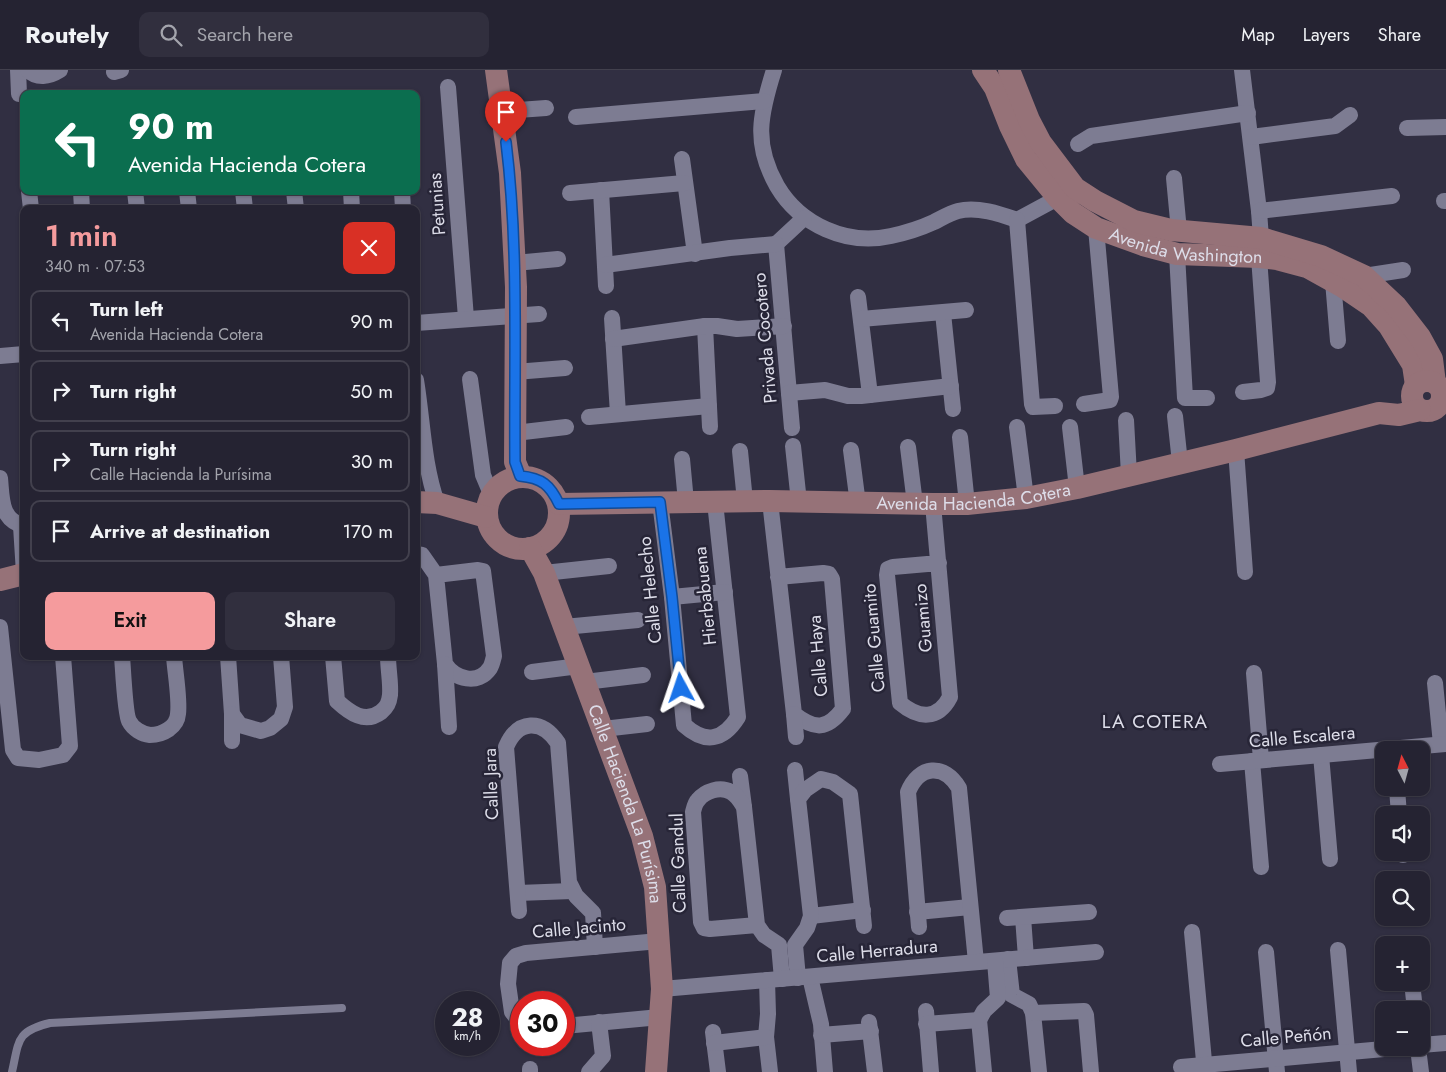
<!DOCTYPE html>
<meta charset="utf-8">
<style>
:root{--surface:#252332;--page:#312f3e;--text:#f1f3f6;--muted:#a3a4ac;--line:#42404d;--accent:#f59b9d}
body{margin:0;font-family:Jost,sans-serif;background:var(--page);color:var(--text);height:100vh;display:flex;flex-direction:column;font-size:19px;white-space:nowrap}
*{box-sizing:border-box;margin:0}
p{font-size:16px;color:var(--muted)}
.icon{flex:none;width:28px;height:28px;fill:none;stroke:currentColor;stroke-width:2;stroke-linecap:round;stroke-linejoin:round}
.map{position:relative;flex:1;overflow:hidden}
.panel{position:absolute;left:20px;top:135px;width:400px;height:455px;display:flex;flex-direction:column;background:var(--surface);border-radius:10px;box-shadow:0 1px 4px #0004,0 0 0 1px var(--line)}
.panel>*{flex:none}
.top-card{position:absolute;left:20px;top:20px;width:400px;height:105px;border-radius:10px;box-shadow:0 1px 4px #0004,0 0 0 1px var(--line);background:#0b6e4f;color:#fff;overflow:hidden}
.needle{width:32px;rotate:354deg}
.buttons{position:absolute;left:1375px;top:671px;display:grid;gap:10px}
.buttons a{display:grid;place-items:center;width:55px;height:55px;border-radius:10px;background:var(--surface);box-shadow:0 1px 4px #0004,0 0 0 1px var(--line);font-size:25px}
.speed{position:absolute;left:435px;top:921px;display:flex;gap:10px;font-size:25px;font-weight:700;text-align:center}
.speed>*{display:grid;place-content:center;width:65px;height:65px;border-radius:50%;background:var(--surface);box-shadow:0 1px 4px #0004,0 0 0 1px var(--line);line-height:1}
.speed small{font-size:12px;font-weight:400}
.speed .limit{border:8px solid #d22;background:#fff;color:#111}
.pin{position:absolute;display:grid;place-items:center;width:42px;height:42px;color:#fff;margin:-51px -21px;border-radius:50% 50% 50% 0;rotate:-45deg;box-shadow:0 0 5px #0007}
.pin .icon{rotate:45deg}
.me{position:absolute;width:55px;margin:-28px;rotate:355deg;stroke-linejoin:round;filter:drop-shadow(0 0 4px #0008)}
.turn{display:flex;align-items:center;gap:18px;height:105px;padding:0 25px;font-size:22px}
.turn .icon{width:65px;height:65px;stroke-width:2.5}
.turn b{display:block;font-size:35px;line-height:42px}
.round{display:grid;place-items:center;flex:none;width:52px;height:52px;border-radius:10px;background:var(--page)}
.summary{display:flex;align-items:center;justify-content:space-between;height:85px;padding:0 25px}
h1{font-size:30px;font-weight:600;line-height:38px;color:var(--accent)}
.cta{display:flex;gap:10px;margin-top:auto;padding:10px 25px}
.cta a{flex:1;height:58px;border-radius:10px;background:var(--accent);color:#111;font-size:20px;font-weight:600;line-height:58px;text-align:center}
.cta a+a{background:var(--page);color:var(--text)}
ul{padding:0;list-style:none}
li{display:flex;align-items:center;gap:15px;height:62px;margin:0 10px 8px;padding:0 15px;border:2px solid var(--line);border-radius:10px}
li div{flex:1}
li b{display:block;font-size:19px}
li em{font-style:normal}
header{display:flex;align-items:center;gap:30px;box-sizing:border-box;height:70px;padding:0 25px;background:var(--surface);border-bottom:1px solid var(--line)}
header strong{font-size:24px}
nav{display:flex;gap:28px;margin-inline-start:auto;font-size:18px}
.search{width:350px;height:45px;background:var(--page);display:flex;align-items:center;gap:12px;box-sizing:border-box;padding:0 18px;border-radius:10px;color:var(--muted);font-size:19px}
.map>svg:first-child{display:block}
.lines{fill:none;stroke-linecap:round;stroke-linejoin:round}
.lane{stroke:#7d7c92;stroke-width:8}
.street{stroke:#7d7c92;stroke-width:16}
.secondary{stroke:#967278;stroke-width:22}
.route-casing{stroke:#114b97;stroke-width:12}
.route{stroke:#1a73e8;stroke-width:9}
.labels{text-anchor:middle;stroke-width:5;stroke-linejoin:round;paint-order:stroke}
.street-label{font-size:18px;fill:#dddde9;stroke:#272537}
.neighbourhood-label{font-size:19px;letter-spacing:1px;fill:#dddde9;stroke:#272537}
</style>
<header>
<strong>Routely</strong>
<div class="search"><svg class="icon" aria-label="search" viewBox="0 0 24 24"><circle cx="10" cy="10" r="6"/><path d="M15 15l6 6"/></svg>Search here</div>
<nav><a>Map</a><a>Layers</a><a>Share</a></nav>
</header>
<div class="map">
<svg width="1446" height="1002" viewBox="0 0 1446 1002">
<rect width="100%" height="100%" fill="#312f42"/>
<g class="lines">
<path class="lane" d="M12,1002c7,-31 4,-41 38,-49l292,-15"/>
<g class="street">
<path d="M18,0l1,24"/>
<path d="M28,0c9,9 21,7 32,0"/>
<path d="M774,0c-14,44 -21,74 3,116 23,39 70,60 114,50 14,-3 30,-8 43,-14 8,-4 16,-9 24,-11 19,-5 42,3 59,9l50,-27"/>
<path d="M1242,0l17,141 2,27 -2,19 9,125 -1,6 -6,2 -18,2"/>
<path d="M114,2l7,-2"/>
<path d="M448,17l18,231"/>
<path d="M503,41l43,-3"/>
<path d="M576,47l188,-16"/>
<path d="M1407,58l39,-1"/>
<path d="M1251,67l84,-11 15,-11"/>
<path d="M1078,74l13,-8 157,-23"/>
<path d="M682,89l13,95"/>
<path d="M1174,108l5,53"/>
<path d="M601,120l5,96"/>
<path d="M29,121l2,18"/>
<path d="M81,121l1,18"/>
<path d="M135,121l2,18"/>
<path d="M187,121l2,18"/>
<path d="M243,121l2,18"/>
<path d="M294,121l2,18"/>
<path d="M351,121l1,18"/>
<path d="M402,121l1,18"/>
<path d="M570,123l114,-10"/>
<path d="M1444,131h2"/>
<path d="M1259,141l133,-15"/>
<path d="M1017,150l15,184 1,3 22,-1"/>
<path d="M776,174l16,184"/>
<path d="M776,174l28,-26"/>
<path d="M1177,184l8,144h22"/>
<path d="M515,193l43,-4"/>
<path d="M605,195l125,-17 46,-4"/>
<path d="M1364,206l39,-6"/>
<path d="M1333,211l5,60"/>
<path d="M858,227l12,98"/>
<path d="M943,243l10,96"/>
<path d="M612,248l6,96"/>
<path d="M861,249l105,-9"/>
<path d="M416,253l123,-9"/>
<path d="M705,256l5,101"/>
<path d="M613,269l92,-13h12l20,3 47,-3"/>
<path d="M0,286l24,-2"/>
<path d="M515,302l50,-4"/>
<path d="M470,309l13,96 8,19"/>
<path d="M416,310c7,43 7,82 21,123"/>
<path d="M789,323l36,-3 23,6h13l90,-10"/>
<path d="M1084,334l26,-4 1,-3 -15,-169"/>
<path d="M1175,346l5,47"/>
<path d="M589,347l120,-11"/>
<path d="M1126,350l3,55"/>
<path d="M1017,357l9,71"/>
<path d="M1070,357l7,61"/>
<path d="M515,363l51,-6"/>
<path d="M960,367l7,67"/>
<path d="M793,376l6,56"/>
<path d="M908,377l7,57"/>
<path d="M851,380l7,54"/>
<path d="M1236,380l9,122"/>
<path d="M740,381l5,50"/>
<path d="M682,389l4,43"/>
<path d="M0,408c2,20 0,42 24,48"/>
<path d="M770,431l24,213c21,16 33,16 49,-5l-11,-130 -3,-5 -6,-1 -45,4"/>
<path d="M660,432l12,95 12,128c21,19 39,16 54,-8l-23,-215"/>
<path d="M933,434l17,193c-12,23 -31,22 -50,6l-13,-128 1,-6 5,-2 46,-4"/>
<path d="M21,456l3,47"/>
<path d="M416,484l6,1 14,20 9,89c10,15 33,22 45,4 2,-3 3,-8 4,-12l-11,-85 -5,-1 -42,5"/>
<path d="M544,503l65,-7"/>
<path d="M672,527l53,-5"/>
<path d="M0,557l13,123 5,8 21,2 24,-5 7,-9 -7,-90"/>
<path d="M564,557l74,-7"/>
<path d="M122,586c1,12 3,58 7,65 4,8 13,13 21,14 13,0 27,-8 28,-21 2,-15 -3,-42 -4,-58"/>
<path d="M228,586l4,58 8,11 21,6 9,-3 11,-9 4,-12 -4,-51"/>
<path d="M333,586l4,45c13,12 28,23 44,11 6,-5 8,-9 9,-17 1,-12 -2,-26 -2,-39"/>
<path d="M445,594l4,63"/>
<path d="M532,602l47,-6"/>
<path d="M1254,603l7,87"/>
<path d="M585,612l58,-7"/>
<path d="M1435,613l6,61"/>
<path d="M232,644v27"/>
<path d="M794,644l2,23"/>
<path d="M603,659l44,-5"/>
<path d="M1321,685l9,104"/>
<path d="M1252,691l9,106"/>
<path d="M1220,694l226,-20"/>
<path d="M795,700l3,29"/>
<path d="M740,706l4,31"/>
<path d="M1397,718l2,27"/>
<path d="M1403,782v3"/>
<path d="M518,823l54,-2"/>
<path d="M519,841l-13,-164c12,-28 36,-28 52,-4l11,139 7,14 17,17 2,34"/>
<path d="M917,842l53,-5"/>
<path d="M811,846l52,-6"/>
<path d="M1023,847l3,41"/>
<path d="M1007,848l82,-6"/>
<path d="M757,855l-47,4 -6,-1 -3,-6 -8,-110c1,-4 2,-9 5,-12 7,-9 22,-14 33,-8 6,3 10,10 13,15l13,118 7,10 15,10 3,34"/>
<path d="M919,857l-11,-135c11,-27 36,-29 51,-4l17,174"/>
<path d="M1192,862l13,140"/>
<path d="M1338,880l11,122"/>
<path d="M1266,882l11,120"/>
<path d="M1008,889l4,36 17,9 4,9 6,59"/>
<path d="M810,907l11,47 4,48"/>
<path d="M798,908l-3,-33 12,-17 4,-12 -13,-117 7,-9 16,-11 12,3 17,12 14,132"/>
<path d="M767,910l1,34 -2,23 4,35"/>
<path d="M1412,912l3,28"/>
<path d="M662,919l434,-37"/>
<path d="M926,941l5,61"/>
<path d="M1033,943l51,-2 2,4 5,57"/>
<path d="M979,950l5,-9 14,-13 -3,-37"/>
<path d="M979,950l5,52"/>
<path d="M869,952l6,50"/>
<path d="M521,953l-9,-11 -4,-28 2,-21 6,-7 10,-3 133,-12"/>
<path d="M926,954l53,-4"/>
<path d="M564,956l96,-9"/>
<path d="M713,962l5,40"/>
<path d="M821,965l50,-4"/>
<path d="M714,973l52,-6"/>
<path d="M1421,975l25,-2"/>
<path d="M1418,978l3,24"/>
<path d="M1181,997l214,-19"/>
<path d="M530,999v3"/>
<path d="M589,1002l14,-16 -4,-34"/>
</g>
<g class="secondary">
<path d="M496,0l14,103 3,58 3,56 -1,175 6,14"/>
<path id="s1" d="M983,0l12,18 15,38 16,33 32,39 15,15 23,15 47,17 34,9 82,3 18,2 30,8 36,20 28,19 18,20 24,39 3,20"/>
<path d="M1009,0l20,50 12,23 34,45 20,13 39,20 37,9 90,8 60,18 43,20 32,30 24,31 12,22 3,24"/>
<circle cx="1427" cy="326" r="15"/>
<circle cx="523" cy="443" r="36"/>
<path d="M416,432l21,1 49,14"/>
<path id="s2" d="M559,434l211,-3 163,3h34l59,-6 51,-10 159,-38 143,-37 20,2 21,-5"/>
<path id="s3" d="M530,478l14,25 98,263 13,51 7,102 -6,83"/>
<path d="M0,510l24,-6"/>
</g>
</g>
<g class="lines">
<defs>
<path id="route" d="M506,72c13,106 8,213 9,320l5,14c22,2 30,9 39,28l101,-2 12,95 9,91"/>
</defs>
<use href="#route" class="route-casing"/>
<use href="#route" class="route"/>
</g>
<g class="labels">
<g class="street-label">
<text transform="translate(437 134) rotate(-94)" y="6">Petunias</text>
<text dy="6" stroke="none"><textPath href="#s1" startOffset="291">Avenida Washington</textPath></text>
<text transform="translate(765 268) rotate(-95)" y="6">Privada Cocotero</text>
<text dy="6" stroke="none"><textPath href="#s2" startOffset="415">Avenida Hacienda Cotera</textPath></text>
<text transform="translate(650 520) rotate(-96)" y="6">Calle Helecho</text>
<text transform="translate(705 526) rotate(-96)" y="6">Hierbabuena</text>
<text transform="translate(923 548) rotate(-95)" y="6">Guamizo</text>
<text transform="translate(874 568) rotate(-95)" y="6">Calle Guamito</text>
<text transform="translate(818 586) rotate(-95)" y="6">Calle Haya</text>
<text transform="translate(1302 667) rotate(-5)" y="6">Calle Escalera</text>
<text transform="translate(491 714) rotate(-92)" y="6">Calle Jara</text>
<text dy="6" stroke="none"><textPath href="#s3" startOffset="274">Calle Hacienda La Purísima</textPath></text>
<text transform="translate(678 793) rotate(-92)" y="6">Calle Gandul</text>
<text transform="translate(579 858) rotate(-5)" y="6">Calle Jacinto</text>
<text transform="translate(877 881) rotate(-5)" y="6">Calle Herradura</text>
<text transform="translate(1286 967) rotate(-5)" y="6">Calle Peñón</text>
</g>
<g class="neighbourhood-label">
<text x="1155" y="658">LA COTERA</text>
</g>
</g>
</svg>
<div class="buttons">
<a><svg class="needle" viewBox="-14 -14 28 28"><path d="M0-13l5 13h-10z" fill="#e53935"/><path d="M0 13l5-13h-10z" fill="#a3a4ac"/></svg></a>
<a><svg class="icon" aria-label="sound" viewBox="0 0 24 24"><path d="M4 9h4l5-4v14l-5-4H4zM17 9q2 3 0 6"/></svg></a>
<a><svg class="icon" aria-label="search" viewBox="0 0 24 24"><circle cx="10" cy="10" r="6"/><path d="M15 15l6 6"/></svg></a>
<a>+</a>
<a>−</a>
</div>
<div class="speed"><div>28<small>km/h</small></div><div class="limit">30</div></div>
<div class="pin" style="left:506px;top:72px;background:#d93025"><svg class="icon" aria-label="arrive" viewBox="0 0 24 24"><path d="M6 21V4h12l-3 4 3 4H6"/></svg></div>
<svg class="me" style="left:681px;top:618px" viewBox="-20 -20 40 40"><path d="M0-17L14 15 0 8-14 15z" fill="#1a73e8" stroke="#fff" stroke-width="4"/></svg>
<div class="top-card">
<div class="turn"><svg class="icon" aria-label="left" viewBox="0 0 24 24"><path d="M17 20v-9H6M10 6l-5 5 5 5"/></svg><div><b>90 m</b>Avenida Hacienda Cotera</div></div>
</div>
<section class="panel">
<div class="summary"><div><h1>1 min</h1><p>340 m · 07:53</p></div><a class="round" style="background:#d93025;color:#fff"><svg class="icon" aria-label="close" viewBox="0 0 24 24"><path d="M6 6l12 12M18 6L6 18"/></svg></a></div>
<ul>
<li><svg class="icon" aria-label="left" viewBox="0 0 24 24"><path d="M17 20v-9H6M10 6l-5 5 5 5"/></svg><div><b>Turn left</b><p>Avenida Hacienda Cotera</p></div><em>90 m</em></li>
<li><svg class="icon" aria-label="right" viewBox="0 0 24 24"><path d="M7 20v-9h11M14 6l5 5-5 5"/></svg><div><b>Turn right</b></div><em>50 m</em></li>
<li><svg class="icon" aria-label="right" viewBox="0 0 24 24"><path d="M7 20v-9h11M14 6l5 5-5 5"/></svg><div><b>Turn right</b><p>Calle Hacienda la Purísima</p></div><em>30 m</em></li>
<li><svg class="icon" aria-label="arrive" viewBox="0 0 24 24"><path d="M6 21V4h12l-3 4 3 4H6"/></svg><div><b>Arrive at destination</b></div><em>170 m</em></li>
</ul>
<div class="cta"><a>Exit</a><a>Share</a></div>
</section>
</div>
